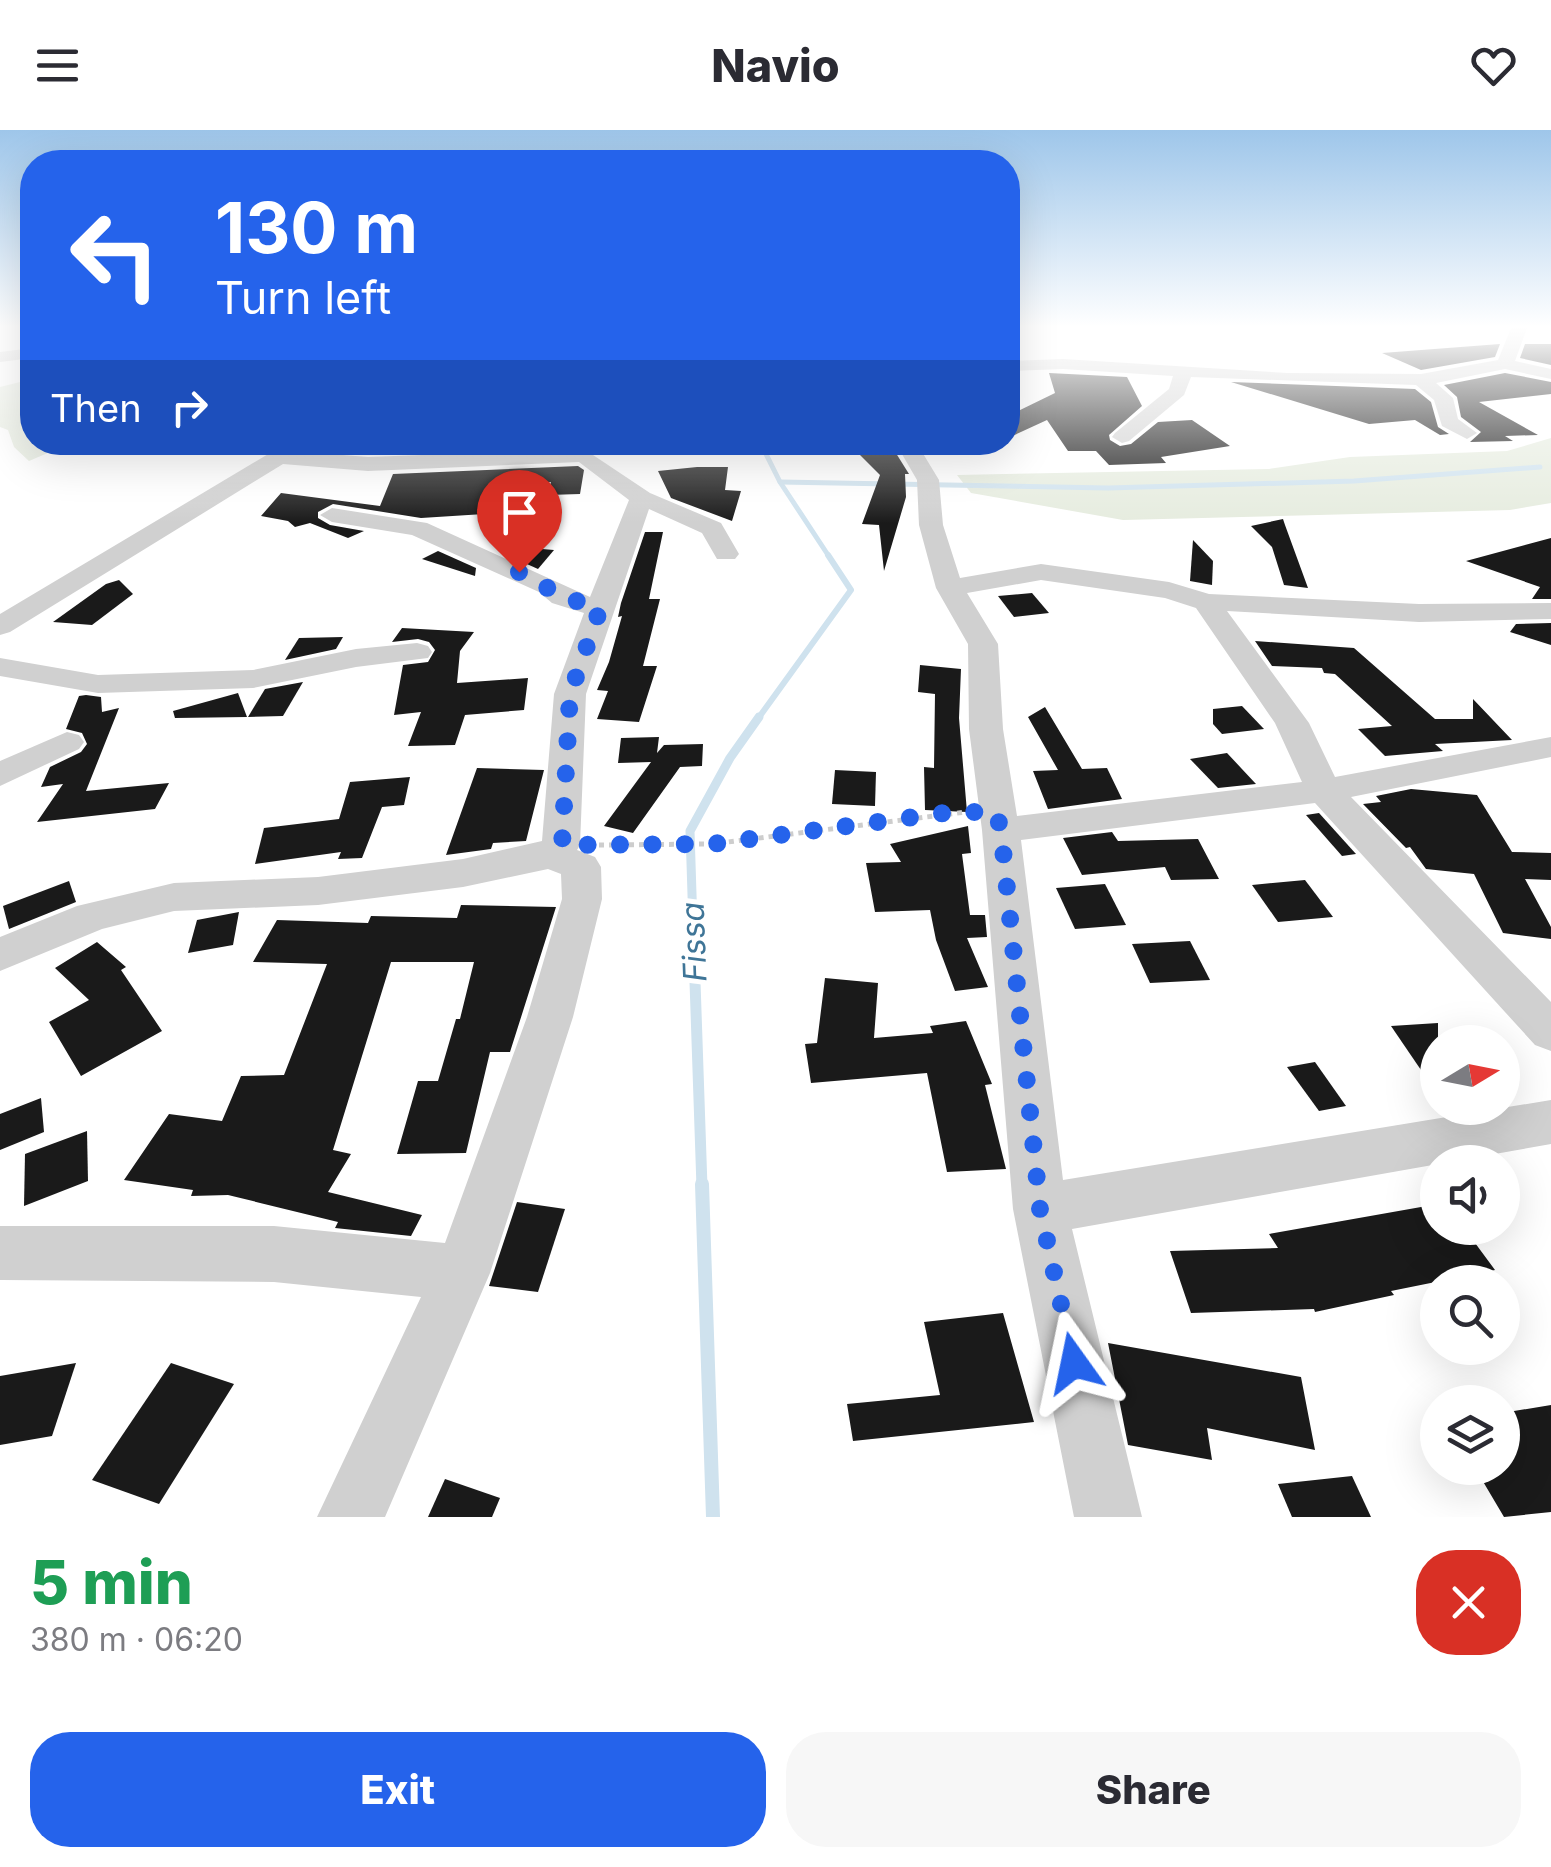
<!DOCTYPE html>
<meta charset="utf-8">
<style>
:root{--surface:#fff;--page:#f7f7f7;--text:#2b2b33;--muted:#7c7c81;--accent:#2563eb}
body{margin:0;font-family:Inter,sans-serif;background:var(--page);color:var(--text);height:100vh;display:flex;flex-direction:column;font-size:38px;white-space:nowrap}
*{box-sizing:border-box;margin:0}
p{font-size:32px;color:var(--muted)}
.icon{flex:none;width:55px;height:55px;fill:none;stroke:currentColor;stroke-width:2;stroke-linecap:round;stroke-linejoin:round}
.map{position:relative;height:1387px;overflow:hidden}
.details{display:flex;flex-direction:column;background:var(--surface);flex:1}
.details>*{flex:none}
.banner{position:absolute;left:20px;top:20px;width:1000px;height:305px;border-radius:40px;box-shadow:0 10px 40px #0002;background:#2563eb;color:#fff;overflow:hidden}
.needle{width:65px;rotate:80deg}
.controls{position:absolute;left:1420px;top:895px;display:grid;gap:20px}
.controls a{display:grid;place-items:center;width:100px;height:100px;border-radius:50%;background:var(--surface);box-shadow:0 10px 40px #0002;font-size:50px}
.pin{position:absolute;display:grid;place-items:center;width:85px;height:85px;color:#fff;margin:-102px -42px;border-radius:50% 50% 50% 0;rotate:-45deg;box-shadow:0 0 10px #0007}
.pin .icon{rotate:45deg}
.me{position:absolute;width:110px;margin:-55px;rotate:348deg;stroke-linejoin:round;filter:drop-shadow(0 0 8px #0008)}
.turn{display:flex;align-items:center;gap:35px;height:210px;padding:0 30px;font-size:45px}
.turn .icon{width:130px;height:130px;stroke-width:2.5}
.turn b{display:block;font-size:70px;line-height:85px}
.then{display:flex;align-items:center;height:95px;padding:0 30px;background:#0003;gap:20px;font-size:38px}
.round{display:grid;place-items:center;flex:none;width:105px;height:105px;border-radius:40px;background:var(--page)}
.head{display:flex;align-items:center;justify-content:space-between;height:170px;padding:0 30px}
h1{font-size:60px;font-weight:800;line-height:75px;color:#1e9e55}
.cta{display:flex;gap:20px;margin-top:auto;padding:20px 30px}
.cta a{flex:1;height:115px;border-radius:40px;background:var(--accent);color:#fff;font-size:40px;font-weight:800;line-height:115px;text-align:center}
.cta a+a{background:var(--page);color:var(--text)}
header{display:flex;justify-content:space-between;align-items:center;height:130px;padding:0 30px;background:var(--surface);font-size:45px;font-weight:800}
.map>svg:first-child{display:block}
.green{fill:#e6ecdf}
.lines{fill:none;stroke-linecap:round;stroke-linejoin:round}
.stream-far4{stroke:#cfe2ee;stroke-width:5}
.stream-far3{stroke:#cfe2ee;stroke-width:6}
.stream-far2{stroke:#cfe2ee;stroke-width:9}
.stream-far1{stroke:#cfe2ee;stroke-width:11}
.stream{stroke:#cfe2ee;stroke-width:14}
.building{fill:#1a1a1a}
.path{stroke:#cdcdcd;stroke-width:5;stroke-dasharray:5 5;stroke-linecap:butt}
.minor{fill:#d0d0d0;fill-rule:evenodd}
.route{stroke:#2563eb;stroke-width:18;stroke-dasharray:0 32.4}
.labels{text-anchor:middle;stroke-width:10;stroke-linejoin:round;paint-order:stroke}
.water-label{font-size:32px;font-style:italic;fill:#3f7597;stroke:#fff}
</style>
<header><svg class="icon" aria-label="menu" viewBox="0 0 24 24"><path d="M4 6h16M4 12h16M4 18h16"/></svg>Navio<svg class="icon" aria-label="heart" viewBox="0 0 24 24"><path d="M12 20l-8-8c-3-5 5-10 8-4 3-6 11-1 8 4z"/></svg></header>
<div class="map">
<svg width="1551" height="1387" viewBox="0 0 1551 1387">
<rect width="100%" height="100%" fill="#fff"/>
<g class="green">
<path d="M32,249v63l39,1 -42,18 -15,-14 -6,-17 -8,-3v-40z"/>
<path d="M1551,308v65l-41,7 -387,10 -152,-27 -14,-18 312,-6 81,-12 157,-6z"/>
</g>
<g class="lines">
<g class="stream-far4">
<path d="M760,312l20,40 50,76"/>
<path d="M780,352l328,6 246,-7 186,-14"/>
</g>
<path class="stream-far3" d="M757,590l94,-130 -23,-35"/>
<path class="stream-far2" d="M693,796l-3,-95 40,-73 29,-41"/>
<path class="stream-far1" d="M693,793l9,264"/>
<path class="stream" d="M702,1054l11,333"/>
</g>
<g class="building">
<path d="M1500,214l-5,13 -74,13 -39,-17z"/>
<path d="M1525,214h26v21l-31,-7z"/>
<path d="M1049,243l78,4 15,29 -33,29 1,5 10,6 11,-2 27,-22 34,-2 38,26 -69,11 5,6 -57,2 -13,-14h-28l-21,-31 -39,18v-22l47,-23z"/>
<path d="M1505,243l46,9v12l-72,8 59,33 -33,1 8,5 -43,1 11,-10 -20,-15 -4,-20 -13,-12z"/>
<path d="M1231,252l184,7 16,13 7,25 11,7 -9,1 -25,-15 -46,4z"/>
<path d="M443,312h145v5l-148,4z"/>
<path d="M847,312h42l20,32h-4l1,23 -22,74 -5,-46 -17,-1 18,-49z"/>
<path d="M578,336l6,4 -4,24 -32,1 3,-13 -62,1 -5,31 -63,4 -88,-14 -15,8v6l12,7 34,6 -16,7 -38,-15 -15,4 -7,-6 -27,-5 20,-23 99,13 13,-32z"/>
<path d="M697,337h31l-3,23 16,1 -9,30 -61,-23 -13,-27z"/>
<path d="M1283,389l2,6 23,63 -24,-3 -12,-38 -21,-21z"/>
<path d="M645,402h18l-14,67h11l-17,67h14l-18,56 -42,-3 11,-28 -11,-1 12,-28 13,-46 -4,1 3,-14z"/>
<path d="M1551,408v61h-19l8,-12 -74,-26z"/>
<path d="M1193,410l20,21 -1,24 -22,-4z"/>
<path d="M518,417l36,3 -16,19 -29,-13z"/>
<path d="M438,421l38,17 -1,8 -53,-17z"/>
<path d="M119,450l14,14 -41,31 -39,-3 53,-38z"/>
<path d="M1032,463l17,20 -35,4 -16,-21z"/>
<path d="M1551,493v22l-41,-13 6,-8z"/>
<path d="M402,498l72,4 -14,19 -3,32 71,-5 -4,32 -59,5 -10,30 -47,1 13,-34 -27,3 9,-50 25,-3 7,-12 -6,-8 -11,-3 -26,3z"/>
<path d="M343,507l-7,12 -51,11 14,-22z"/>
<path d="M1255,511l99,7 81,71h38v-20l39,41 -77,4 8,7 -58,5 -27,-27 34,-3 -57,-52 -11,-1 -2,-5 -50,-2z"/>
<path d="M920,535l41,4 -2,49 8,94 -42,-2 -1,-43 10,1 1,-74 -17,-2z"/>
<path d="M303,552l-20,34 -35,1 17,-28z"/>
<path d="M238,563l9,24 -72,1 -2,-7z"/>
<path d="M86,565l15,2 1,15 17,-4 -33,83 83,-8 -14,26 -118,13 26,-38 -22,3 9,-20 31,-15 6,-8 -5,-11 -16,-4 13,-33z"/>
<path d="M1242,576l22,23 -42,5 -9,-10v-15z"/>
<path d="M1045,577l37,62 25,-1 15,31 -74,10 -15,-38 25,-1 -30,-53z"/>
<path d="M659,607l-2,16 7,-8 39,-1 -1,22 -22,1 -47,66 -29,-7 47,-64 -33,1 3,-25z"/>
<path d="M1227,623l29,31 -38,4 -28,-29z"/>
<path d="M477,638l67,2 -18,71 -33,2 -2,6 -45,6z"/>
<path d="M835,640l41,2 -1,34 -43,-2z"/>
<path d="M410,647l-6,28 -22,2 -20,51 -24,1 3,-7 -86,12 9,-36 75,-9 11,-37z"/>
<path d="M1411,659l66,6 35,57 39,1v27l-26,-1 26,48v12l-48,-6 -29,-59 -48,-5 -16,-22 -4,1 -43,-44 18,-2 -5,-6z"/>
<path d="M1319,683l37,41 -14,2 -36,-41z"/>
<path d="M968,696l3,27 -9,1 8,61h15l2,22 -20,1 21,49 -33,4 -19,-51 -6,-30 -55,2 -9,-49 35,-1 -11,-18z"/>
<path d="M1112,702l6,9 80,-2 21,40 -48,1 -6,-13 -83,8 -19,-37z"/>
<path d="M1305,750l28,37 -55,5 -26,-37z"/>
<path d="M69,751l7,21 -67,27 -6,-23z"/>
<path d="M1105,754l21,41 -51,4 -19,-41z"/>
<path d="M461,775l95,2 -46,145h-20l-24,101 -69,1 21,-73h20l18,-62h4l14,-57h-83l-58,188 18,4 -23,38 94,23 -11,21 -76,-8 3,-6 -110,-27 -37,1 2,-6 -69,-10 45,-66 53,7 19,-45 43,-1 43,-111 -74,-2 24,-42 91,3 3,-7 86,2z"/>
<path d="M239,782l-6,33 -45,8 9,-33z"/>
<path d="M1190,811l20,39 -60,3 -18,-39z"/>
<path d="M97,812l29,25 -5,3 41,61 -81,45 -32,-54 40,-22 -34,-32z"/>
<path d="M825,848l53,5 -4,55 59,-5 -3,-7 36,-5 26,63 -7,1 21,84 -59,3 -20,-99 -116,10 -6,-39 12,-1z"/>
<path d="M1438,893v72l-47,-69z"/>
<path d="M1315,932l31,44 -27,5 -32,-44z"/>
<path d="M41,968l3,34 -44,18v-36z"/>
<path d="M87,1001l1,50 -64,25 1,-52z"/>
<path d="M517,1072l48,7 -27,83 -49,-6z"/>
<path d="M1438,1074v24h26l31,42 -104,21 3,4 -79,17 -1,-3 -123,4 -21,-62 108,-3 -9,-14z"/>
<path d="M1003,1183l31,109 -181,19 -6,-37 93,-9 -16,-73z"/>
<path d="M1108,1213l193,34 14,73 -108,-22 5,32 -84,-15z"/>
<path d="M76,1233l-24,73 -52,9v-69z"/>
<path d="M171,1233l63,21 -75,120 -67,-24z"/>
<path d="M1551,1275v107l-47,5 -29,-49h27v-55z"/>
<path d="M1352,1346l19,41h-79l-14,-33z"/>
<path d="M445,1349l55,19 -8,19h-64z"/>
</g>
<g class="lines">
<path class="path" d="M599,715l113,-1 254,-32"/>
<g class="minor">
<path d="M1511,198h16l-12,33 36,8v10l-46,-10 -69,14 17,15 5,21 19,14 -10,6 -25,-13 -8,-26 -18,-15 -225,-8 -7,18 -55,46 -7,2 -10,-6 3,-4 54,-44 4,-13 -110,-7 -55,2v-10l55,-2 224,14 134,1 77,-14z"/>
<path d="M32,218v10l-32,4v-10z"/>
<path d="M278,312h21l-6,9 75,6 216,-8 66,44 71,30 18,31 -4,5h-18l-15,-26 -53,-24 -63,185 -6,151 -3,5 18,7 6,10 1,32 -29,118 -83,256 -105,244h-68l104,-220 -147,-15 -274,-2v-54h274l171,17 82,-226 35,-118 -1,-25 -13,-5 -85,18 -145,18 -144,6 -72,18 -102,42v-34l77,-31 97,-23 144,-6 145,-18 79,-18 12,-147 30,-81 -32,-10 -13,-11 -127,-57 -80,-13 -12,-7 12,-7 95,15 163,74 39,-97 -50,-38 -211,9 -85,-7 -273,168 -10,3v-21l270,-161z"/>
<path d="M895,312h21l23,38 4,45 17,53 81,-14 128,18 40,12 210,10 132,-1v16l-132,3 -192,-11 82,112 26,54 216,-40v20l-200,40 200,205v49l-16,-6 -220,-242 -294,37 42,340 488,-80v44l-479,85 70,288h-68l-61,-308 -31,-379 -13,-101 -1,-85 -32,-56 -17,-63 -2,-45zM1041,450l124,18 31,10 79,115 27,59 -285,34 -14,-87 -5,-85 -31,-51z"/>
<path d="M417,513l11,3 4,6 -4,6 -72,9 -103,21 -155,5 -98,-17v-18l98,17 155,-5 103,-21z"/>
<path d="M67,602l12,3 5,7 -5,7 -79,37v-25z"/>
</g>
</g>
<linearGradient id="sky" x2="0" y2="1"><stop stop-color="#9ec6ea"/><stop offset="0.5" stop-color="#fff"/><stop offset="1" stop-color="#fff" stop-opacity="0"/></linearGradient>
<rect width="1551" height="393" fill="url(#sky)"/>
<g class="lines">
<path class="route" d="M519,442l43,24 38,13 -30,85 -8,151 150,-1 240,-32h44l5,18 39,379 34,154"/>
</g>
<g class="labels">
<g class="water-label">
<text transform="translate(694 812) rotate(-92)" y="11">Fissa</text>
</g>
</g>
</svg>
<div class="controls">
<a><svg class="needle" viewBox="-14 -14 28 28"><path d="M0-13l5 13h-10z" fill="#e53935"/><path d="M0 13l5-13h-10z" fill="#7c7c81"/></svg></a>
<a><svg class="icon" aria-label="sound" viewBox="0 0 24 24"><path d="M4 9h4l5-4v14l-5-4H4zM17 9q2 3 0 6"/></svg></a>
<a><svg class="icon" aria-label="search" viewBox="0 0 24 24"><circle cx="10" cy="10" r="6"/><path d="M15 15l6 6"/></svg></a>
<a><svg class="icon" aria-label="layers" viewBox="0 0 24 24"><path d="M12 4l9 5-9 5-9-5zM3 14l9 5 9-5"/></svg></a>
</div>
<div class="pin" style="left:519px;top:442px;background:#d93025"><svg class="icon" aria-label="arrive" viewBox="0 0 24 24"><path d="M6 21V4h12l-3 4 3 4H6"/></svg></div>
<svg class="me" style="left:1074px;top:1233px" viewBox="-20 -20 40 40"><path d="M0-17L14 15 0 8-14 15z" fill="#2563eb" stroke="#fff" stroke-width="4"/></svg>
<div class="banner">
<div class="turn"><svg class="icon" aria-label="left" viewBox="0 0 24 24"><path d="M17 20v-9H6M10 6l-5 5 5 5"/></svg><div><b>130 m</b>Turn left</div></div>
<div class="then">Then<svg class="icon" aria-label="right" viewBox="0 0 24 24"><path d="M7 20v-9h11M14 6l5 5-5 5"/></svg></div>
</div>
</div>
<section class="details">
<div class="head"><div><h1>5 min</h1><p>380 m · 06:20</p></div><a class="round" style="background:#d93025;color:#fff"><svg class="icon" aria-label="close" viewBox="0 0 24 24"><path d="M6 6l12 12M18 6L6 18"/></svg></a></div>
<div class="cta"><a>Exit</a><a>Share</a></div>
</section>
